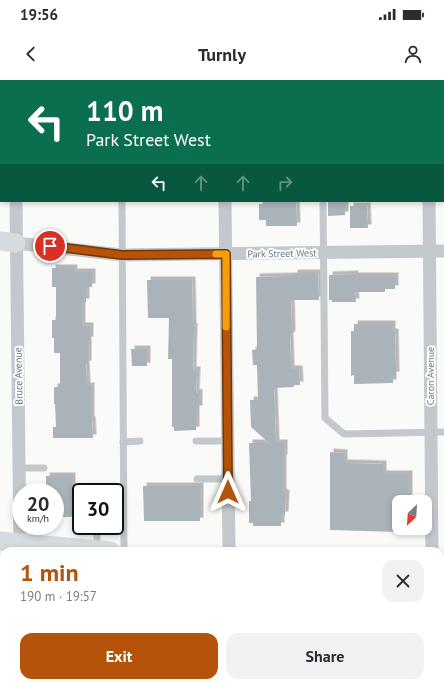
<!DOCTYPE html>
<meta charset="utf-8">
<style>
:root{--surface:#fff;--page:#f2f2f3;--text:#2b2b33;--muted:#7c7c81;--accent:#b45309}
body{margin:0;font-family:"PT Sans",sans-serif;background:var(--page);color:var(--text);height:100vh;display:flex;flex-direction:column;font-size:15px;white-space:nowrap}
*{box-sizing:border-box;margin:0}
p{font-size:13px;color:var(--muted)}
.icon{flex:none;width:22px;height:22px;fill:none;stroke:currentColor;stroke-width:2;stroke-linecap:round;stroke-linejoin:round}
.map{position:relative;flex:1;overflow:hidden}
.details{position:absolute;left:0px;top:467px;width:444px;height:140px;display:flex;flex-direction:column;background:var(--surface);border-radius:12px 12px 0 0;box-shadow:0 2px 6px #0003}
.details>*{flex:none}
.hud{position:absolute;left:0px;top:0px;width:444px;height:122px;box-shadow:0 2px 6px #0003;background:#0b6e4f;color:#fff;overflow:hidden}
.needle{width:26px;rotate:205deg}
.buttons{position:absolute;left:392px;top:415px;display:grid;gap:8px}
.buttons a{display:grid;place-items:center;width:40px;height:40px;border-radius:8px;background:var(--surface);box-shadow:0 2px 6px #0003;font-size:20px}
.speed{position:absolute;left:12px;top:403px;display:flex;gap:8px;font-size:20px;font-weight:700;text-align:center}
.speed>*{display:grid;place-content:center;width:52px;height:52px;border-radius:50%;background:var(--surface);box-shadow:0 2px 6px #0003;line-height:1}
.speed small{font-size:10px;font-weight:400}
.speed .limit{border:2px solid #111;border-radius:6px;background:#fff;color:#111}
.pin{position:absolute;display:grid;place-items:center;width:34px;height:34px;color:#fff;margin:-17px;border:2px solid #fff;border-radius:50%;box-shadow:0 1px 4px #0007}
.me{position:absolute;width:44px;margin:-22px;rotate:0deg;stroke-linejoin:round;filter:drop-shadow(0 0 3px #0008)}
.turn{display:flex;align-items:center;gap:14px;height:84px;padding:0 20px;font-size:18px}
.turn .icon{width:52px;height:52px;stroke-width:2.5}
.turn b{display:block;font-size:28px;line-height:34px}
.lanes{display:flex;align-items:center;height:38px;padding:0 20px;background:#0003;justify-content:center;gap:20px;direction:ltr}
.lanes .off{opacity:.35}
.round{display:grid;place-items:center;flex:none;width:42px;height:42px;border-radius:12px;background:var(--page)}
.summary{display:flex;align-items:center;justify-content:space-between;height:68px;padding:0 20px}
h1{font-size:24px;font-weight:700;line-height:30px;color:var(--accent)}
.primary-button{display:flex;gap:8px;margin-top:auto;padding:8px 20px}
.primary-button a{flex:1;height:46px;border-radius:12px;background:var(--accent);color:#fff;font-size:16px;font-weight:700;line-height:46px;text-align:center}
.primary-button a+a{background:var(--page);color:var(--text)}
.status{display:flex;justify-content:space-between;align-items:center;height:28px;padding:0 20px;background:var(--surface);direction:ltr}
.status svg{height:11px;fill:currentColor}
header{display:flex;justify-content:space-between;align-items:center;height:52px;padding:0 20px;background:var(--surface);font-size:18px;font-weight:700}
.map>svg:first-child{display:block}
.building{fill:#aab3b9;filter:url(#shadow)}
.lines{fill:none;stroke-linecap:round;stroke-linejoin:round}
.lane{stroke:#c3c8cc;stroke-width:7}
.street{stroke:#c3c8cc;stroke-width:13}
.secondary{stroke:#d6dbdf;stroke-width:19}
.route-casing{stroke:#753606;stroke-width:10}
.route{stroke:#b45309;stroke-width:7}
.slow{stroke:#f59e0b;stroke-width:7}
.labels{text-anchor:middle;stroke-width:4;stroke-linejoin:round;paint-order:stroke}
.street-label{font-size:10px;fill:#657683;stroke:#fff}
</style>
<div class="status"><b>19:56</b><svg viewBox="0 0 49 12"><path d="M0 12V9h3v3zM5 12V6h3v6zM10 12V3h3v9zM15 12V0h3v12zM26 1h20v11H26zM47 4h2v5h-2z"/></svg></div>
<header><svg class="icon" aria-label="back" viewBox="0 0 24 24"><path d="M15 5l-7 7 7 7"/></svg>Turnly<svg class="icon" aria-label="person" viewBox="0 0 24 24"><circle cx="12" cy="8" r="4"/><path d="M4 21q1-7 8-7t8 7"/></svg></header>
<div class="map">
<svg width="444" height="607" viewBox="0 0 444 607">
<defs>
<filter id="shadow"><feDropShadow dx="3.5" dy="-3.5" stdDeviation="0" flood-color="#0004"/></filter>
</defs>
<rect width="100%" height="100%" fill="#fafaf8"/>
<g class="building">
<path d="M265,121h31l1,25h-31v-6h-7v-16h6z"/>
<path d="M328,121h17v14l-17,1z"/>
<path d="M350,126h17l1,22h-18z"/>
<path d="M52,188h22v4h18v15h-6v15h-4v24h8v14h-2v24h-2l1,22h4v34h1l1,18h-40v-11h3l-1,-23h-1v-17h6v-34h-6v-15h-2v-18h4v-33h-4z"/>
<path d="M294,193h24l1,27h-28l1,32 -1,4h-1l1,33h8l1,16h-6v2l-20,1 2,55h8v15h-1v34l3,2 -1,21h-4v11h-28v-3h-4v-22h2l-2,-58h20l-18,-16 -1,-27h8l-1,-35h-4l-1,-15 5,-1 -1,-72 38,-1z"/>
<path d="M355,194v2h40v13h-10v3h-30l1,10h-24v-2h-3v-25z"/>
<path d="M147,200h45l1,47h1l-1,43h4l-1,23 3,-1v17h-3v21l-22,1v-4h-2v-68h-4l1,-41h-21z"/>
<path d="M354,244h38v8h3l1,43h-3v8l-39,1v-9l-3,1v-45h3z"/>
<path d="M131,269h16v17h-15z"/>
<path d="M330,372l14,1v10l39,1v10h26v28h-10v30l-69,-2z"/>
<path d="M46,396h26v13l3,3v20l-4,5h-16v-25h-9z"/>
<path d="M143,406h57v35h-56z"/>
</g>
<g class="lines">
<g class="lane">
<path d="M121,0v1"/>
<path d="M322,0v1"/>
<path d="M0,98h1"/>
<path d="M122,121l2,350"/>
<path d="M323,121l2,217 19,16 100,-2"/>
<path d="M196,361h32"/>
<path d="M123,362l17,-1"/>
<path d="M19,388h25"/>
<path d="M197,399h31"/>
<path d="M97,470v-24"/>
<path d="M0,523l4,1"/>
<path d="M0,564h4"/>
<path d="M327,603v4"/>
</g>
<g class="street">
<path d="M15,0v1"/>
<path d="M224,0v1"/>
<path d="M427,0v1"/>
<path d="M16,121l4,350"/>
<path d="M225,121l4,350"/>
<path d="M429,121l3,350"/>
<path d="M16,163l106,12 322,-4"/>
<path d="M22,603v4"/>
<path d="M230,603v4"/>
<path d="M435,603v4"/>
</g>
<g class="secondary">
<path d="M0,161l16,2"/>
<path d="M0,461l111,10"/>
<path d="M440,486h4"/>
</g>
</g>
<g class="lines">
<defs>
<path id="route" d="M50,166l72,9 104,-1 2,238"/>
</defs>
<use href="#route" class="route-casing"/>
<use href="#route" class="route"/>
<path class="slow" d="M216,174h10v73"/>
</g>
<g class="labels">
<g class="street-label">
<text transform="translate(282 173) rotate(-1)" y="4">Park Street West</text>
<text transform="translate(18 296) rotate(-91)" y="4">Bruce Avenue</text>
<text transform="translate(430 296) rotate(-90)" y="4">Caron Avenue</text>
</g>
</g>
</svg>
<div class="buttons">
<a><svg class="needle" viewBox="-14 -14 28 28"><path d="M0-13l5 13h-10z" fill="#e53935"/><path d="M0 13l5-13h-10z" fill="#7c7c81"/></svg></a>
</div>
<div class="speed"><div>20<small>km/h</small></div><div class="limit">30</div></div>
<div class="pin" style="left:50px;top:166px;background:#d93025"><svg class="icon" aria-label="arrive" viewBox="0 0 24 24"><path d="M6 21V4h12l-3 4 3 4H6"/></svg></div>
<svg class="me" style="left:228px;top:412px" viewBox="-20 -20 40 40"><path d="M0-17L14 15 0 8-14 15z" fill="#b45309" stroke="#fff" stroke-width="4"/></svg>
<div class="hud">
<div class="turn"><svg class="icon" aria-label="left" viewBox="0 0 24 24"><path d="M17 20v-9H6M10 6l-5 5 5 5"/></svg><div><b>110 m</b>Park Street West</div></div>
<div class="lanes"><svg class="icon" aria-label="left" viewBox="0 0 24 24"><path d="M17 20v-9H6M10 6l-5 5 5 5"/></svg><svg class="icon off" aria-label="ahead" viewBox="0 0 24 24"><path d="M12 20V5M6 11l6-6 6 6"/></svg><svg class="icon off" aria-label="ahead" viewBox="0 0 24 24"><path d="M12 20V5M6 11l6-6 6 6"/></svg><svg class="icon off" aria-label="right" viewBox="0 0 24 24"><path d="M7 20v-9h11M14 6l5 5-5 5"/></svg></div>
</div>
<section class="details">
<div class="summary"><div><h1>1 min</h1><p>190 m · 19:57</p></div><a class="round"><svg class="icon" aria-label="close" viewBox="0 0 24 24"><path d="M6 6l12 12M18 6L6 18"/></svg></a></div>
<div class="primary-button"><a>Exit</a><a>Share</a></div>
</section>
</div>
